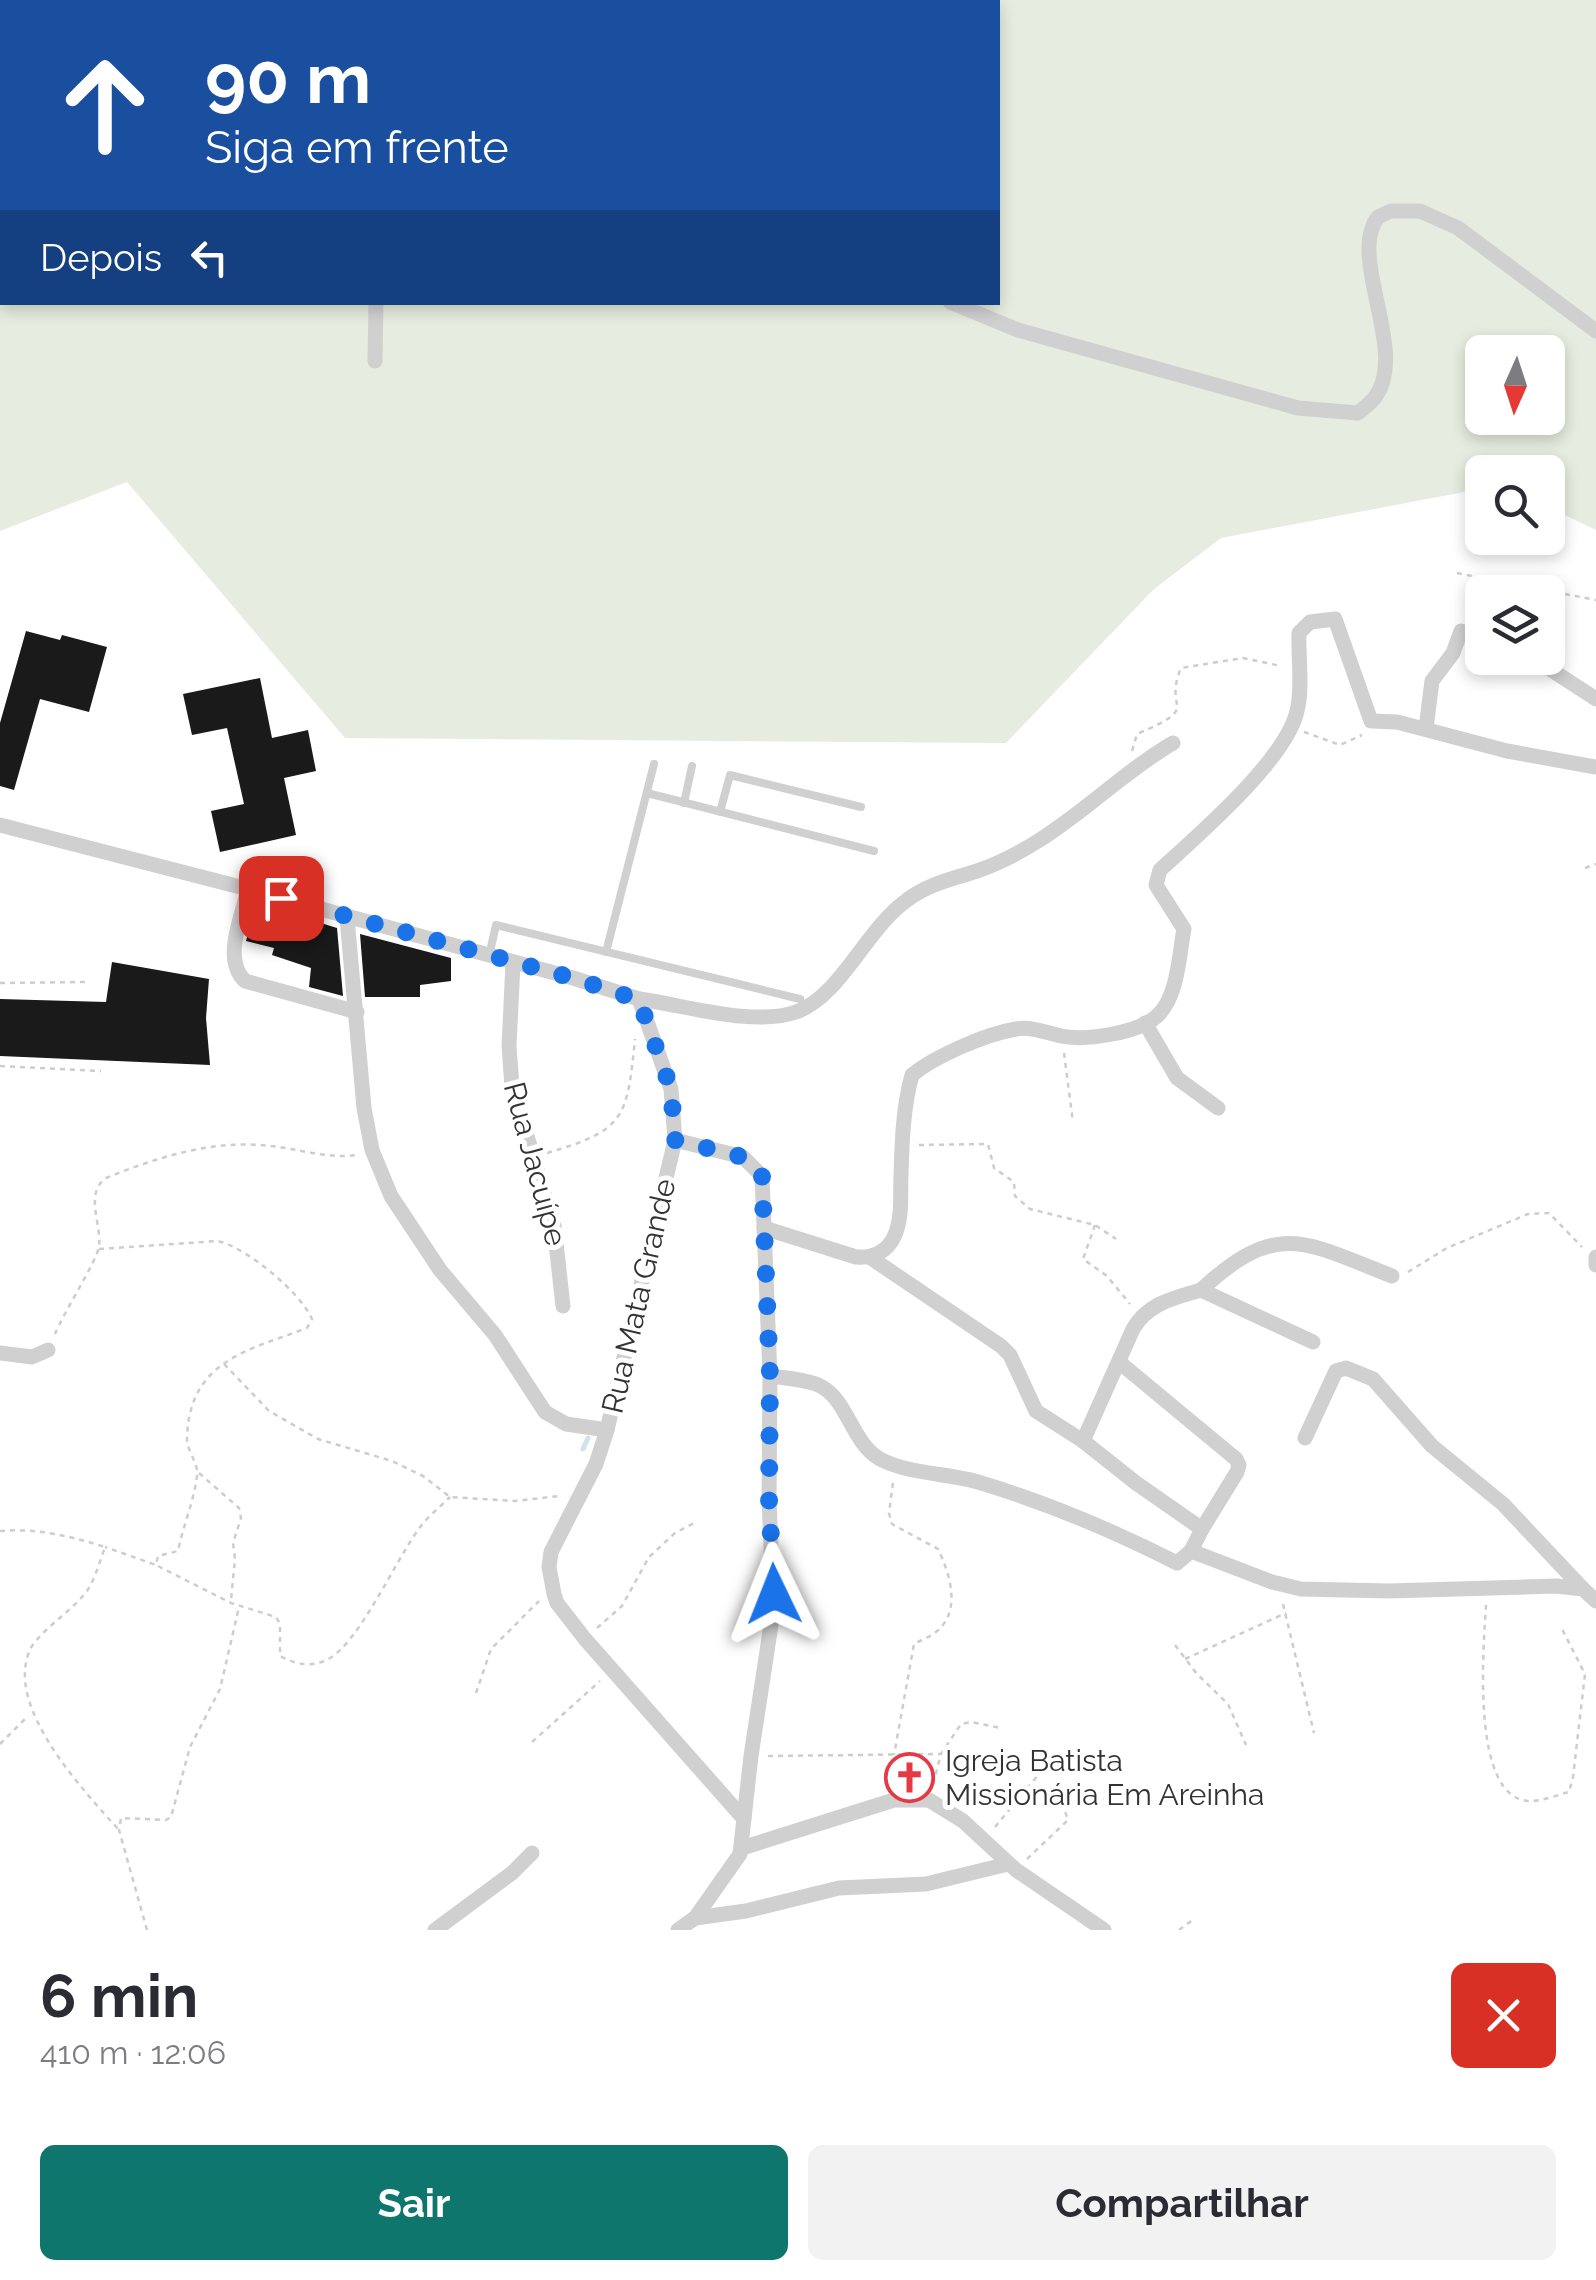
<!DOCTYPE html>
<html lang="pt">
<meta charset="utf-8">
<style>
:root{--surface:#fff;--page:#f2f2f3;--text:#2b2b33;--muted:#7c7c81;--accent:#0f766e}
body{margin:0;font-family:Raleway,sans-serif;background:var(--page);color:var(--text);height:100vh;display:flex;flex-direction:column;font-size:38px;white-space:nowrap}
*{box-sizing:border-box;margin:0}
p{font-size:32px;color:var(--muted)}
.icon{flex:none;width:55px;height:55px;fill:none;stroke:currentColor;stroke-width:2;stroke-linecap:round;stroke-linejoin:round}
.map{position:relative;height:1930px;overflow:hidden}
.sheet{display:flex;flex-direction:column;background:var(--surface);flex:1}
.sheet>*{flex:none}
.banner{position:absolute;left:0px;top:0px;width:1000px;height:305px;box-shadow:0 5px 15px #0003;background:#1a4fa0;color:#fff;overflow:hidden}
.needle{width:65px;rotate:183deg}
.tools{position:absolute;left:1465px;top:335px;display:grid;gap:20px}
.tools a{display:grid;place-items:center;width:100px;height:100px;border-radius:15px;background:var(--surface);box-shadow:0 5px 15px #0003;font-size:50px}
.pin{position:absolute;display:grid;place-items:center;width:85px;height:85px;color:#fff;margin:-42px;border-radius:20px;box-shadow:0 5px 15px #0006}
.me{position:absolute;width:110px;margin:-55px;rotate:358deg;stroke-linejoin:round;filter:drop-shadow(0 0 8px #0008)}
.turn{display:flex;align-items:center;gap:35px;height:210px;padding:0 40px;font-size:45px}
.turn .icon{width:130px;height:130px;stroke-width:2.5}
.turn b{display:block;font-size:70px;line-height:85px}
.then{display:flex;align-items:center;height:95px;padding:0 40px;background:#0003;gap:20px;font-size:38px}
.round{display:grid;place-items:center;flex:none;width:105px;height:105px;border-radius:15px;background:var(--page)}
.headline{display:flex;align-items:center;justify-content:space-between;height:170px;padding:0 40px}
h1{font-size:60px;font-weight:700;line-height:75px}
.button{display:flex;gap:20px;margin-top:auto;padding:20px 40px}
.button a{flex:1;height:115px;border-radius:15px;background:var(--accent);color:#fff;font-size:40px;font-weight:700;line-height:115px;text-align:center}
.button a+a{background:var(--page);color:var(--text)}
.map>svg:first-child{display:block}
.green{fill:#e6ecdf;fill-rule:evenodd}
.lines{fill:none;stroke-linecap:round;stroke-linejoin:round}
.stream{stroke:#cfe2ee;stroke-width:5}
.building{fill:#1a1a1a}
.path{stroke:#cdcdcd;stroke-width:2.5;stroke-dasharray:5 5;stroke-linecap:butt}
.service{stroke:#d0d0d0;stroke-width:8}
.minor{stroke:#d0d0d0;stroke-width:15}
.route{stroke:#1a73e8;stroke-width:18;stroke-dasharray:0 32.4}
.labels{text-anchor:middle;stroke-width:10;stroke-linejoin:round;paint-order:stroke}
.street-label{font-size:30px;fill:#333;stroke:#fff}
.poi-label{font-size:30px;fill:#333;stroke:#fff;text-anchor:start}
</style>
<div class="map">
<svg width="1596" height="1930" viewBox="0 0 1596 1930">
<rect width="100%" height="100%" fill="#fff"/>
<path class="green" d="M0,0h1596v530l-48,-23v-35h-66v22l-18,-2 -243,46 -67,51 -148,154 -661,-5 -218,-256 -127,49zM2,2h996v300h-996zM1482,352h66v66h-66z"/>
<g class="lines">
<path class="stream" d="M583,1449l5,-11"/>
</g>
<g class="building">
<path d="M26,631l34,9 2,-5 45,12 -18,65 -49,-13 -26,91 -14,-4v-63z"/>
<path d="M260,678l12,60 36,-8 8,41 -32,7 12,57 -76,17 -9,-41 33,-7 -17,-76 -35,7 -9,-41z"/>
<path d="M256,903l81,25 6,68 -34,-9 2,-19 -39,-13 2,-7 -28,-7z"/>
<path d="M360,934l91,24v23l-31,4v12h-55z"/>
<path d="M112,962l97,17 -3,39 4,47 -210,-9v-57l106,3z"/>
<path d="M894,1764l33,2 -1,23h-33z"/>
</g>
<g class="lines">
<g class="path">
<path d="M1457,573l139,27"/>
<path d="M1304,732l36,13 22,-10"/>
<path d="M1132,751l5,-17c67,-29 25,-21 44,-66l62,-10 38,8"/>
<path d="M1585,868l11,-4"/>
<path d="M0,983l85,-1"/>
<path d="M1064,1053l9,69"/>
<path d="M0,1066l101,5"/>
<path d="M919,1145l69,-1 6,24 20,14 1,14 15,13 65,16 21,14"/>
<path d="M547,1153c78,-23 80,-34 88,-114"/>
<path d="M1095,1225l-12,34 24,17 23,28"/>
<path d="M99,1249l119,-8c29,7 82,51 94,78l-5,9c-61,23 -118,33 -120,111 0,13 12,24 10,37 -3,25 -14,50 -19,75l-20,5 -2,9 -51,-18"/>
<path d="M1408,1272l39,-24 81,-34 21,-1 33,34"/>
<path d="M55,1334c8,-20 41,-72 44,-87 3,-22 -15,-54 7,-69 52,-21 108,-39 165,-32 28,3 56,13 85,9"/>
<path d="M224,1364l45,47 49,28 74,22 31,15 27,21 65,4 44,-5"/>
<path d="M199,1473l40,35 2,10 -8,25 2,16 -4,41"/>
<path d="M893,1483l-4,30 3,11 46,25c12,25 24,62 -2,83 -6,5 -15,8 -22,12l-20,111"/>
<path d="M0,1531c37,-3 70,5 105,16 -5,14 -10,32 -18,44 -15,20 -40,34 -55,55 -32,57 52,145 87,184"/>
<path d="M158,1566l73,37 45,14 4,7v32c17,9 33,12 50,2 30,-18 65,-96 88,-128 8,-12 21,-22 32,-33"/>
<path d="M1283,1604l31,129"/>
<path d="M1486,1605c-2,38 -17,197 45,196 12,0 26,-6 38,-9l4,-15 12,-103 -24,-47"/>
<path d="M597,1628l25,-22 27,-49 26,-24 21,-11"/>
<path d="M1175,1645l22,29 31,30 18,41"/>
<path d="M1185,1659l101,-46"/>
<path d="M476,1693l15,-44 48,-48"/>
<path d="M532,1742l68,-61"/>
<path d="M0,1744l28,-28"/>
<path d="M768,1756l173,-2"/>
<path d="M933,1784l8,-30 20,-30 10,-2 30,6"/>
<path d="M995,1827l44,-53 7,-20"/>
<path d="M1027,1859l41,-39 -8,-23 14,-8 22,12 16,-4"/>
<path d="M147,1930l-28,-100 2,-12 45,2 5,-3 19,-70 30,-58 19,-82"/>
<path d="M1179,1930l15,-11"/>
</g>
<g class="service">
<path d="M647,793l227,58"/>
<path d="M684,803l8,-37"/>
<path d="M720,812l10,-37 131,32"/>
<path d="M606,952l48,-188"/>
<path d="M489,956l7,-31 304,74"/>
</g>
<g class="minor">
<path d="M950,302l68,28 280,78 60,5c6,-5 14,-11 18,-17 32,-46 -29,-140 2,-179l13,-6h29l38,17 138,103"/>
<path d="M375,361l1,-59"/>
<path d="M1533,658l63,41"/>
<path d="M1426,728l6,-47 21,-28 8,-22 21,7"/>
<path d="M0,825l248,64 325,89 66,21 32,90 4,51 -68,290 -11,34 -45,88 -2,15 5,27 3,9 28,36 159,180"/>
<path d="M248,889c-6,28 -26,70 -3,92l112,31"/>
<path d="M347,918l17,190 8,42 19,46 49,74 55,65 50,77 21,12 41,6"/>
<path d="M513,963l-4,83 3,41 42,138 9,81"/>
<path d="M639,999c45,6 115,28 157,13 45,-16 69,-82 111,-112 21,-16 45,-21 70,-29 21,-7 42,-18 61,-30 48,-30 87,-70 135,-98"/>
<path d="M1145,1023l32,55 41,30"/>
<path d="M675,1140l68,17 19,19 8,200 -1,123 4,95 -2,31 -20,131 -11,98 -45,64 -17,12"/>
<path d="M764,1228l92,29c16,1 30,-4 38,-20 9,-19 6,-42 7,-62 1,-33 2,-68 11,-100 23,-19 74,-41 104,-46 15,-3 31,4 45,7 24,5 78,-3 96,-20 21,-19 22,-61 27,-87l-28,-44 4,-15c38,-35 126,-110 137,-159 6,-22 1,-55 2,-78l11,-11 25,-3 36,102 26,1 110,29 89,16"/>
<path d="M1596,1257v8"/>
<path d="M871,1258l130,88 9,9 26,56 47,30 53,42 66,46 -11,22"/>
<path d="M1201,1290c76,-71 104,-48 191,-14"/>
<path d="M0,1353l32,4 16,-7"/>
<path d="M1119,1362l117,97 3,6 -2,7 -35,57"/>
<path d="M770,1376c15,2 32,3 46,8 32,12 34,58 64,75 28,15 67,14 98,23 70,21 134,48 199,81l14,-12 81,31 29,7 88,2 167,-5 27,3 13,12"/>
<path d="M1305,1438l31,-67 10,-3 27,11 59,67 71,58 80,85"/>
<path d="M1083,1441l50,-112c15,-26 41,-31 68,-39l112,52"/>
<path d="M742,1848l152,-48h35l34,21 53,49 88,60"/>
<path d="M695,1918l51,-7 93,-23 87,-4 82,-20"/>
<path d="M435,1930l77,-57 20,-20"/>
</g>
</g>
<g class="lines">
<path class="route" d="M281,898l292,80 66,22 32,89 4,51 68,17 19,19 8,200 -1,123 5,95"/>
</g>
<defs>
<symbol id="church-ring" viewBox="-11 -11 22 22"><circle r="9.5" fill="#fff" stroke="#e63946" stroke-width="1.5"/><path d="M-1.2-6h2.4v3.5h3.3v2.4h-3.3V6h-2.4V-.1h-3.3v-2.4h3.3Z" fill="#e63946"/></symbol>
</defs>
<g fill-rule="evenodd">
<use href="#church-ring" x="882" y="1750" width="55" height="55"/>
</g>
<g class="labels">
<g class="street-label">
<text transform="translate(535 1164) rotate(75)" y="10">Rua Jacuípe</text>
<text transform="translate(639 1296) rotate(-77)" y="10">Rua Mata Grande</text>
</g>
<g class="poi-label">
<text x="945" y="1771">Igreja Batista<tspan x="945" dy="34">Missionária Em Areinha</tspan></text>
</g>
</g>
</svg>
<div class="tools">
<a><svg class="needle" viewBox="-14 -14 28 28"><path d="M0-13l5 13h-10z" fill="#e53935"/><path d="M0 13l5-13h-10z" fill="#7c7c81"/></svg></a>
<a><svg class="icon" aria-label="search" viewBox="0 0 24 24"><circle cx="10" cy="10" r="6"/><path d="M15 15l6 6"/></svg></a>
<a><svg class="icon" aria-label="layers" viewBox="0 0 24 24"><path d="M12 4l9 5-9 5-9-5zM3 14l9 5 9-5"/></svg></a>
</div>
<div class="pin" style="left:281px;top:898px;background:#d93025"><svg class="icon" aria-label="arrive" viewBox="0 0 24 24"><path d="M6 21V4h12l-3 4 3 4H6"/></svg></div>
<svg class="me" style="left:774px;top:1594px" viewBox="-20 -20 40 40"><path d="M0-17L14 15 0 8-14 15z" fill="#1a73e8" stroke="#fff" stroke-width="4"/></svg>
<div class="banner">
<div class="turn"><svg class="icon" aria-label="ahead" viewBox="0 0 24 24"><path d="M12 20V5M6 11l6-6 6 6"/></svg><div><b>90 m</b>Siga em frente</div></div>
<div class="then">Depois<svg class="icon" aria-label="left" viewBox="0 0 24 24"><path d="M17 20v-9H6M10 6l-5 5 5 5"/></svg></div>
</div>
</div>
<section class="sheet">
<div class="headline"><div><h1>6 min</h1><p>410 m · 12:06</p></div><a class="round" style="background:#d93025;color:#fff"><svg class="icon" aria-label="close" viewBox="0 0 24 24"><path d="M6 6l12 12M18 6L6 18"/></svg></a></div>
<div class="button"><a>Sair</a><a>Compartilhar</a></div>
</section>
